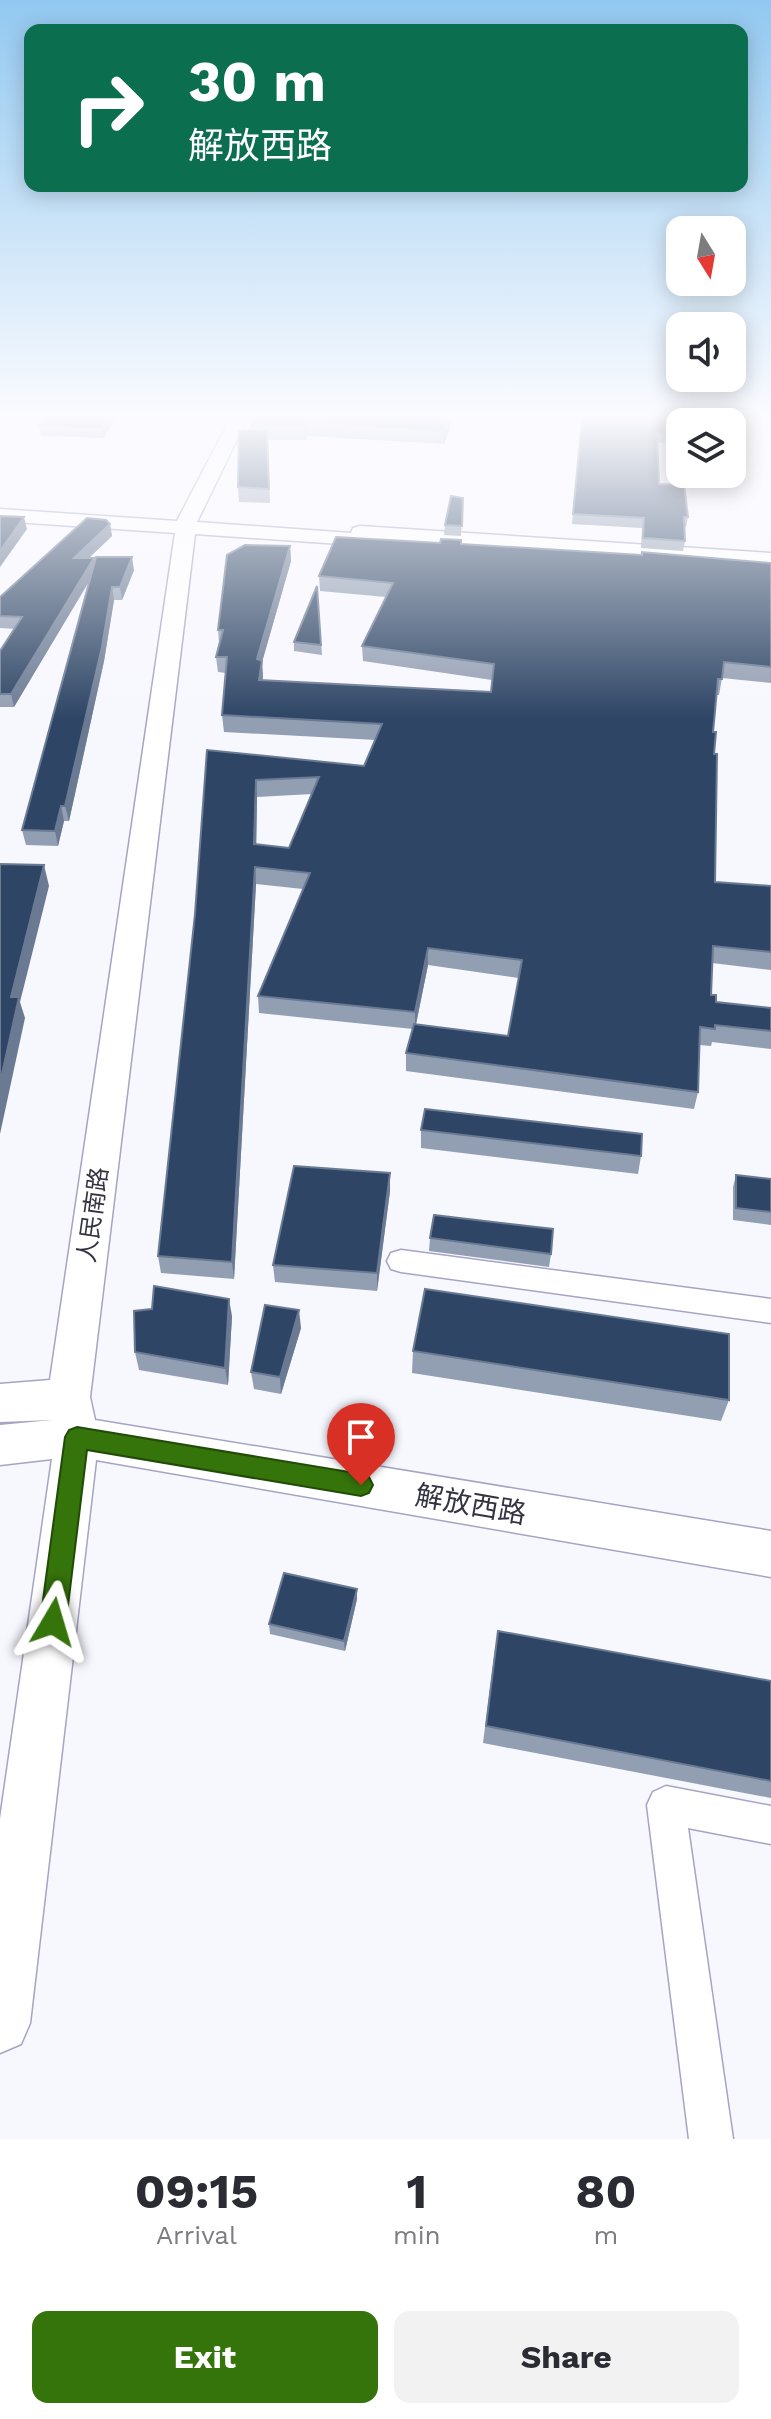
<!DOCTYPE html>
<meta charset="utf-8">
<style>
:root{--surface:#fff;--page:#f2f2f3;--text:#2b2b33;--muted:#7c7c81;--accent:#35730b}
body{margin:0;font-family:"Work Sans","Noto Sans SC",sans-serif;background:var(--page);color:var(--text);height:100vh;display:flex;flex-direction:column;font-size:30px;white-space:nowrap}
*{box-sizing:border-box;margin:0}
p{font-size:26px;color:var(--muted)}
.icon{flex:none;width:44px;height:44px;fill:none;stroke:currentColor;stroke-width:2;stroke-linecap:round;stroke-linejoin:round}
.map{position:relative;height:2139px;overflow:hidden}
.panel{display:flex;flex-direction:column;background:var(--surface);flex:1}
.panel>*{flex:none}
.top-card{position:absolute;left:24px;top:24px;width:724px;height:168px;border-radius:16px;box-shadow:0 4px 20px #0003;background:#0b6e4f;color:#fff;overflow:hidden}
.needle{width:52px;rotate:169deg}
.buttons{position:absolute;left:666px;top:216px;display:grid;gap:16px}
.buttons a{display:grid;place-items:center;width:80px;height:80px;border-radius:16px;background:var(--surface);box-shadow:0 4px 20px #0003;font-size:40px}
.pin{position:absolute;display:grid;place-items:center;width:68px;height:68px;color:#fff;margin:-82px -34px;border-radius:50% 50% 50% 0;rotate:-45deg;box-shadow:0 0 8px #0007}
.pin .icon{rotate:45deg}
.me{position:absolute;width:88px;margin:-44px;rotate:7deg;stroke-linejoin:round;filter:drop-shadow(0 0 6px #0008)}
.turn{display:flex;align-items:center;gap:28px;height:168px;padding:0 32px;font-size:36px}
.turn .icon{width:104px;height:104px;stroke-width:2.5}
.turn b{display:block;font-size:56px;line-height:68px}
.eta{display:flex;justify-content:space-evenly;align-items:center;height:136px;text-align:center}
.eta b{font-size:48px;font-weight:700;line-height:56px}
.primary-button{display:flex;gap:16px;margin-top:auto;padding:16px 32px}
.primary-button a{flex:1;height:92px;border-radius:16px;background:var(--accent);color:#fff;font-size:32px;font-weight:700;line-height:92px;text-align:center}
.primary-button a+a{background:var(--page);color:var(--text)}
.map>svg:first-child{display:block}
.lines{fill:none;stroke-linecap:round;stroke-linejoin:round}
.street-casing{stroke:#a5a4c5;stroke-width:3}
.secondary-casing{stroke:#a5a4c5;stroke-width:3}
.street{fill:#fff;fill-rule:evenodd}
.secondary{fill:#fff;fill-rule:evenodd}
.wall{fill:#929eb2;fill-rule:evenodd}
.shaded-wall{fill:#6a7a93}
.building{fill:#2e4565;stroke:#6a7a93;stroke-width:2;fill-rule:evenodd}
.route{fill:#35730b;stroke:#224b07;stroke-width:2}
.labels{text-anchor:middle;stroke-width:8;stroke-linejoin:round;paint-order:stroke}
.street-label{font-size:24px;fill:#343341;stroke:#fff}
.near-street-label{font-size:28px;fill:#343341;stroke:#fff}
</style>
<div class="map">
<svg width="771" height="2139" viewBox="0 0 771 2139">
<rect width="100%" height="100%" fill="#f7f7fe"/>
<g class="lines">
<defs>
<g id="street">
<path d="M401,1250l370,49v24l-370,-51 -10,-3 -4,-8 4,-8z"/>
<path d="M666,1786l105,20v38l-83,-16 45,311h-44l-42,-334 6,-13z"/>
</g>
<path id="secondary" d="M230,419h17l-50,103 154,11 2,-5 7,-2 411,27v12l-379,-25 -2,5 -7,2 -188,-13 -105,863 5,23 676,111v46l-675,-117 -66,563 -9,21 -21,9v-234l52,-360 -52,6v-40l52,-5 -52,2v-38l50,-4 125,-847 -175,-12v-12l177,12z"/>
</defs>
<use href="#street" class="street-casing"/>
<use href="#secondary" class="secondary-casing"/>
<use href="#street" class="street"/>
<use href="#secondary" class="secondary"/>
</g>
<g class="wall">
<path d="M116,419l-13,19 -62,-2 -2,-10 5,-6h-23z"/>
<path d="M252,419h201l-9,25 -137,-8v4h-39l2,63 -31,-1 -1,-15 13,-57z"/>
<path d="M582,419l84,14 -1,10 -8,-1 2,42 29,33 -2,10h-2l1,14 -2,10 -42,-3 1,-20 -70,-4z"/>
<path d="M463,498l-2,38 -17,-1 1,-10z"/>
<path d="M110,524l2,12 -23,22h5v4l40,8 -12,30h-8l-10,61 -35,160h-5l-6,25 -32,-1 -4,-15 67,-250 -75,127h-14v-56l15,-22 -15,-1v-31z"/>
<path d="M461,544l310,19v120l-49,-5 -3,17h-3l-3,37 2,150 56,4v84l-59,-7 -1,32 5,7 55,6v41l-59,-7 -1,4 -12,-1 -1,47 -4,17 -288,-38v-18l7,-24 -154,-16 -1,-17 45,-107 -47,-5 -22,395 -73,-6 -3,-17 37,-342 12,-164 157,16 12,-26 -152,-8 -2,-17 4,-42 -8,-1 -2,-15 3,-14 -1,-13 72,-84 1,15 -29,101 1,18 228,12 1,-12 -129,-19 -1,-15 24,-49 -66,-6 -1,-15zM312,794l-23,54 -33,-4 1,-47zM428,965l91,13 -11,58 -92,-12z"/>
<path d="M317,586l5,69 -28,-4v-9z"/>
<path d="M421,1130l220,26 -3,18 -217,-26z"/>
<path d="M736,1175l35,4v46l-38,-5v-33z"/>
<path d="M390,1191l-13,100 -102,-9 -2,-17z"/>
<path d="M430,1238l121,16 -2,13 -120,-16z"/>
<path d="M232,1316l-4,69 -89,-15 -4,-18z"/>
<path d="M301,1328l-20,66 -27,-5 -3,-17z"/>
<path d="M413,1351l316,49 -8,21 -309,-48z"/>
<path d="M357,1589v10l-12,52 -75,-17 -1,-10z"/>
<path d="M495,1649l276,32v117l-288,-55z"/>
</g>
<g class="shaded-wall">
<path d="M108,419h8l-13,19 -1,-10z"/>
<path d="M448,419h5l-9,25v-13z"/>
<path d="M24,517l3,12 -27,38v-16z"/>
<path d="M110,524l2,12 -36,34 -2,-12z"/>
<path d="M290,546l1,15 -29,101 1,14 -3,20 -3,-37z"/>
<path d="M132,557l2,13 -12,30 -2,-13z"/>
<path d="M94,558l2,12 -82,137 -3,-13z"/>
<path d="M112,587l2,13 -10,61 -35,160 -4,-15z"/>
<path d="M256,780l1,17 -1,64 -2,-17z"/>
<path d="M61,806l3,15 -6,25 -3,-15z"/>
<path d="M44,865l5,21 -29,116 5,16 -25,116v-51l11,-86z"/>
<path d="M255,867l1,17 -22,395 -2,-17z"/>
<path d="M428,948v17l-13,64v-17z"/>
<path d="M390,1173v18l-13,100v-18z"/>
<path d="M229,1299l3,17 -4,69 -3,-17z"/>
<path d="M299,1310l2,18 -20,66 -1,-17z"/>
<path d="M357,1589v10l-12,52 -1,-10z"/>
</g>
<g class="building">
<path d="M45,419h63l-6,9 -63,-2z"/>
<path d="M252,419h196l-4,12 -137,-8 -1,3h-55z"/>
<path d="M582,419h83l1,14h-9l2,51 25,1 4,32h-4l1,24 -42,-3 1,-20 -71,-4z"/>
<path d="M239,430h28l2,59 -31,-2z"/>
<path d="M451,496l12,2 -1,28 -17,-1z"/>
<path d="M0,516l24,1 -24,34z"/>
<path d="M87,518l19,2 4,4 -36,34h20l-83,136h-11v-43l22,-34 -22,-1v-19z"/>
<path d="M336,537l104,6 1,-4 20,1v4l181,11v-3l129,11v104l-47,-5 -2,17h-4l-5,53h3l-2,22h3l-2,128 56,4v66l-58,-6 -2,49h5v7l55,6v23l-56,-6v4l-15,-2 -2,65 -292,-39 8,-29 94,12 14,-76 -94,-12 -13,64 -157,-16 52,-123 -55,-6 -23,395 -74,-6 37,-342 12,-164 157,16 18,-42 -160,-9 5,-58h-11l7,-27h-5l9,-75 18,-10 45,1 -33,113 5,2 -3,19 232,12 3,-28 -132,-18 31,-63 -74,-7zM319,777l-30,71 -35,-4 2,-64z"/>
<path d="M96,557h36l-12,30h-8l-10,60 -37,159h-4l-6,25 -33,-1z"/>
<path d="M317,586l4,59 -27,-3z"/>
<path d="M0,864l44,1 -33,132h8l-19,86z"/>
<path d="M425,1109l217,25 -1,22 -220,-26z"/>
<path d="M294,1166l96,7 -13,100 -104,-8z"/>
<path d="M736,1175l35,4v33l-35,-4z"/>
<path d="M434,1215l119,14 -2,25 -121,-16z"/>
<path d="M154,1286l75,13 -4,69 -90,-16 -1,-41 18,-2z"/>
<path d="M425,1289l304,45v66l-316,-49z"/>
<path d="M265,1305l34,5 -19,67 -29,-5z"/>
<path d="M284,1573l73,16 -13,52 -75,-17z"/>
<path d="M498,1631l273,50v100l-285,-55z"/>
</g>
<linearGradient id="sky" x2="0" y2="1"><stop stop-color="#92c8f0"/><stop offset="0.58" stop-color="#fbfbff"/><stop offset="1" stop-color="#fbfbff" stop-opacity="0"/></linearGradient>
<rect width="771" height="719" fill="url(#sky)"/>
<path class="route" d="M77,1427l284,47 8,3 4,8 -4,8 -8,3 -274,-46 -21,172 -4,9 -9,4 -9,-4 -4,-9 25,-185 4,-7z"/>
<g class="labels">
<g class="street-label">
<text transform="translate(93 1215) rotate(-82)" y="8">人民南路</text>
</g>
<g class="near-street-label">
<text transform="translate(471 1504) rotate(10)" y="10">解放西路</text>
</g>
</g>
</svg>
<div class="buttons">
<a><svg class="needle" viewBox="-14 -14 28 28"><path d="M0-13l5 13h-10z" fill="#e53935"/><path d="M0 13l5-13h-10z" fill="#7c7c81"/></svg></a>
<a><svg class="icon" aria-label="sound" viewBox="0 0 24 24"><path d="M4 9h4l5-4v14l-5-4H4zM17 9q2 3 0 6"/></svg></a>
<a><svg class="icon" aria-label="layers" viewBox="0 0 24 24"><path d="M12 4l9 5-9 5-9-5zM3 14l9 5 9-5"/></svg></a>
</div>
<div class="pin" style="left:361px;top:1485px;background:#d93025"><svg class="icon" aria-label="arrive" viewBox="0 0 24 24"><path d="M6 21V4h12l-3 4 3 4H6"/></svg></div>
<svg class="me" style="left:53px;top:1622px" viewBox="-20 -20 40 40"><path d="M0-17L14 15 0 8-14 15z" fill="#35730b" stroke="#fff" stroke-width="4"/></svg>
<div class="top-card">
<div class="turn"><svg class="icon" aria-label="right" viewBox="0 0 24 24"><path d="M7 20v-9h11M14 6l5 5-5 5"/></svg><div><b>30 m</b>解放西路</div></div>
</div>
</div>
<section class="panel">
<div class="eta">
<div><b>09:15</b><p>Arrival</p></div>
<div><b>1</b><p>min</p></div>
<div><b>80</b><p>m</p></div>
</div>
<div class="primary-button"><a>Exit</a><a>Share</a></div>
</section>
